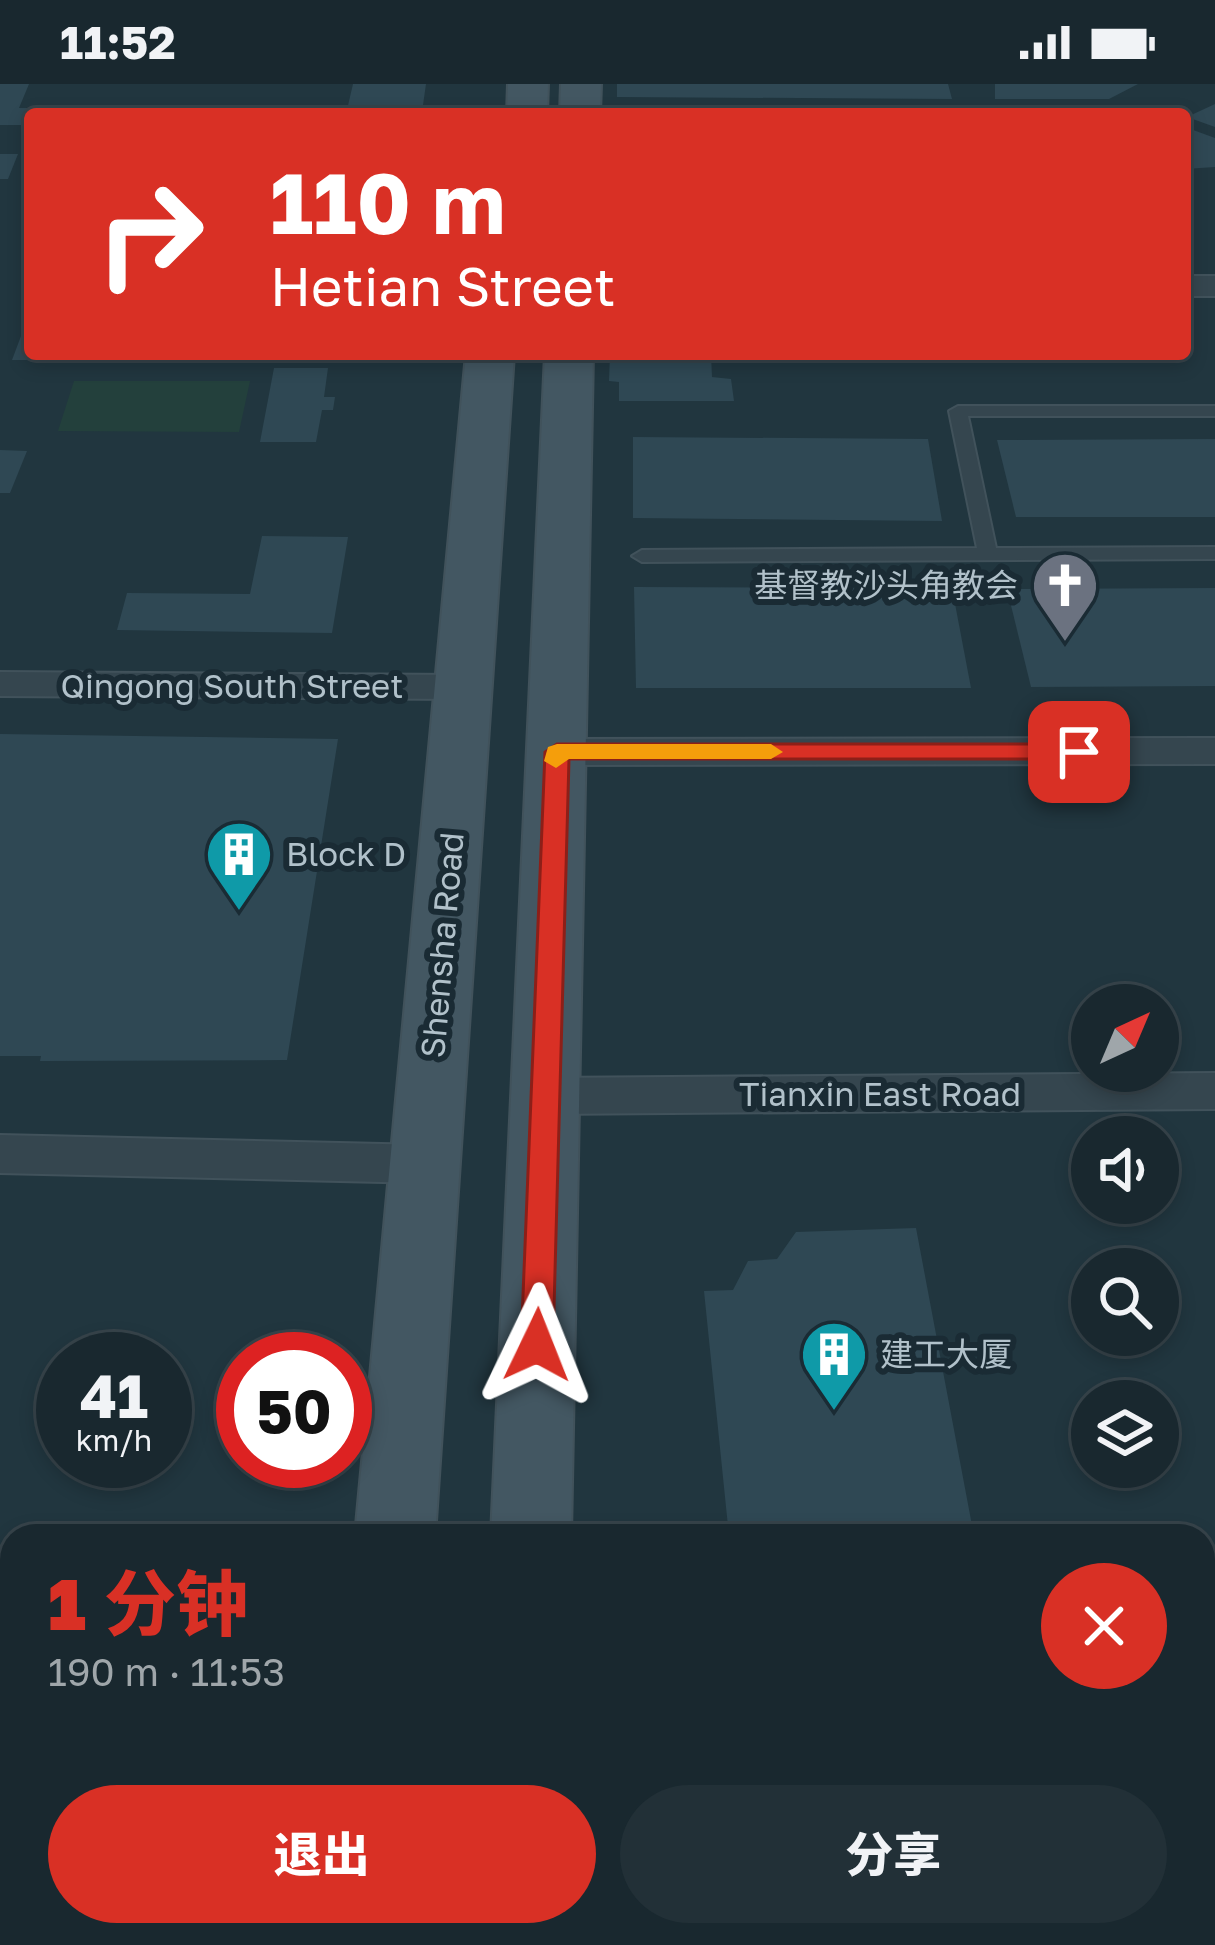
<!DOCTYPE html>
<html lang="zh">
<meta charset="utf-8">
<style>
:root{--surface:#19282f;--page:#223037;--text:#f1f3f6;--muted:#9fa6aa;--line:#37444b;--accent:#d93025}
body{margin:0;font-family:"Golos Text","Noto Sans SC",sans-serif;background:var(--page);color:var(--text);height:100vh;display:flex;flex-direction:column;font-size:45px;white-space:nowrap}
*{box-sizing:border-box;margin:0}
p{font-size:39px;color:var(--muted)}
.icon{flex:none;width:66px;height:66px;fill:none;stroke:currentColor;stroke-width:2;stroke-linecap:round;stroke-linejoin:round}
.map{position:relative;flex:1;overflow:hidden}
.drawer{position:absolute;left:0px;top:1440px;width:1215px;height:423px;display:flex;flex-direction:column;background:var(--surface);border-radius:36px 36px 0 0;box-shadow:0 6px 18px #0003,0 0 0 3px var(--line)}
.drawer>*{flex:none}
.hud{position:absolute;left:24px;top:24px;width:1167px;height:252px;border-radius:12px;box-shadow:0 6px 18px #0003,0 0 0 3px var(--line);background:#d93025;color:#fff;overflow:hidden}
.needle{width:78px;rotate:44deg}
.tools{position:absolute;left:1071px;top:900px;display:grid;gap:24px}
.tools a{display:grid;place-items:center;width:108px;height:108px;border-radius:50%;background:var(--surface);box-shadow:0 6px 18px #0003,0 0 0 3px var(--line);font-size:60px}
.speed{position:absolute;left:36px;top:1248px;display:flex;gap:24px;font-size:60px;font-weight:700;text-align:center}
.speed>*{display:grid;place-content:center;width:156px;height:156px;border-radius:50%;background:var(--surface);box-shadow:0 6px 18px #0003,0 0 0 3px var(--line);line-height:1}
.speed small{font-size:30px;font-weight:400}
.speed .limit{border:18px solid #d22;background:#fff;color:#111}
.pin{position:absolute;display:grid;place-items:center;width:102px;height:102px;color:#fff;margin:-51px;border-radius:24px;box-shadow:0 6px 18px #0006}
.me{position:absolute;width:132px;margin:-66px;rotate:2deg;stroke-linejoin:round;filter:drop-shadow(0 0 9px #0008)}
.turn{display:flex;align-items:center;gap:42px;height:252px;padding:0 48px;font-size:54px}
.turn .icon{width:156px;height:156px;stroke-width:2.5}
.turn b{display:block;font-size:84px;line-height:102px}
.round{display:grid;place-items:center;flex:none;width:126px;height:126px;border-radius:63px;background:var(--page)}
.head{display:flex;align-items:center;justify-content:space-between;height:204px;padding:0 48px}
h1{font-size:72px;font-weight:800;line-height:90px;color:var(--accent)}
.primary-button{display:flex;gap:24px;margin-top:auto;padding:24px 48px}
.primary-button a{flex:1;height:138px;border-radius:72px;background:var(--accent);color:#fff;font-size:48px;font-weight:800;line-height:138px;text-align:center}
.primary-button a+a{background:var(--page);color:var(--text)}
.status{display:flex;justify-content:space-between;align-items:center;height:84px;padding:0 60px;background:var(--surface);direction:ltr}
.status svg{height:33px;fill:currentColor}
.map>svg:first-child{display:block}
.green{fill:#23403c}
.building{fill:#2f4854}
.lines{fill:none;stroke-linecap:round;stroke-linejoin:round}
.service-casing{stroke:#41525b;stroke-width:4}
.minor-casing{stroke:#41525b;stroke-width:4}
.secondary-casing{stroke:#41525b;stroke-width:4}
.service{fill:#35464f;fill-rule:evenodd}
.minor{fill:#35464f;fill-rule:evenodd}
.secondary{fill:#435762;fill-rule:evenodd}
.route{fill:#d93025;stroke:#8d1f18;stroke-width:3}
.slow{fill:#f59e0b}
.labels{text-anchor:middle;stroke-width:12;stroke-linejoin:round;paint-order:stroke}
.poi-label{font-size:33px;fill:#b1c1ca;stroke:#1a2b34;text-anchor:start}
.street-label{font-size:33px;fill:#b1c1ca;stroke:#1a2b34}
</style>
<div class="status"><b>11:52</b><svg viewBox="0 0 49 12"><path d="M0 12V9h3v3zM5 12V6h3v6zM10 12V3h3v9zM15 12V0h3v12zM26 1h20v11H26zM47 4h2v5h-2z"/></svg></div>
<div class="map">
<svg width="1215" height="1861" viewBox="0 0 1215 1861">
<rect width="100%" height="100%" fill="#21363f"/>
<path class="green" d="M74,297h176l-11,51 -181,-1z"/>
<g class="building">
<path d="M0,0h29l-10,24 223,1 -2,5h-210v11h-30z"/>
<path d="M353,0h73l-4,28 -76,2z"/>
<path d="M617,0h331l4,15 -335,-2z"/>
<path d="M995,0h143l-29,15h-114z"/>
<path d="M1215,20v23l-28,-10z"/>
<path d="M1185,43l30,11v29l-30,2z"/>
<path d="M0,70h18l-10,25h-8z"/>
<path d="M30,228v42h39l-1,6h-56z"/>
<path d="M145,270h209l-1,7h-209z"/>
<path d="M610,270h101l1,23 19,2 3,22h-115v-19l-10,-1z"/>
<path d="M274,284h54l-4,29h11l-2,13h-11l-6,32h-56z"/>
<path d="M633,353l295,2 14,82 -309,-3z"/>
<path d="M1215,355v78h-199l-19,-77z"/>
<path d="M0,366l27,1 -17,42h-10z"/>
<path d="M262,452l86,1 -16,96 -215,-3 10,-37 123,1z"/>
<path d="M634,503l318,1 19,100h-335z"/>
<path d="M1215,504v98l-184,1 -24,-98z"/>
<path d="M0,650l338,5 -51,321 -247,1 1,-5h-41z"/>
<path d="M916,1144l58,308h-245l-25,-245 29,-1 15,-29 29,-2 19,-27z"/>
</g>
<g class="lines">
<defs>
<path id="service" d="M958,322h257v10h-247l28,132 219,-1v12l-573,3 -10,-6 10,-6 335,-2 -28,-137z"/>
<g id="minor">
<rect x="1185" y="192" width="30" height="20"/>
<path d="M0,588l463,3 15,3 6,9 -6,9 -15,3 -463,-3z"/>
<path d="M1215,654v26l-658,1 -15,-4 -6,-9 6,-9 15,-4z"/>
<path d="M1215,989v36l-669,5 -18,-5 -7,-13 7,-13 18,-5z"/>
<path d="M0,1051l425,10 18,6 8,13 -8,13 -18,6 -425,-10z"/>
</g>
<g id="secondary">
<path d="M508,0h40l-1,30h-40z"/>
<path d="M561,0h40l-1,30h-40z"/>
<path d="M466,270h48l-79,1182h-80z"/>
<path d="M545,270h48l-22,1182h-80z"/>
<path d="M317,1851h92l-1,10h-92z"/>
<rect x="473" y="1851" width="92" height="10"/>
</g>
</defs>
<use href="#service" class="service-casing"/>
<use href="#minor" class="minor-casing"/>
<use href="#secondary" class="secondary-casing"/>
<use href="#service" class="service"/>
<use href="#minor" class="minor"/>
<use href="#secondary" class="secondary"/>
</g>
<path class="route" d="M557,660h522l12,8 -12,7h-510l-16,586 -5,9 -11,4 -11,-4 -5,-9 24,-593z"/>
<path class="slow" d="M557,660h214l12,8 -12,7h-202l-13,9 -12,-7 4,-14z"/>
<defs>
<symbol id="church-pin" viewBox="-11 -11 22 30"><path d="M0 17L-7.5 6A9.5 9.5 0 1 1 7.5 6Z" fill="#6b7280" stroke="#1a2b34"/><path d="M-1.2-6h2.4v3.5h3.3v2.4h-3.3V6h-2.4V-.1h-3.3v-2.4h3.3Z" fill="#fff"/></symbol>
<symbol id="building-pin" viewBox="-11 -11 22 30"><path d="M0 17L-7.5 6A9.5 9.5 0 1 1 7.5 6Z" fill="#0f9aa8" stroke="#1a2b34"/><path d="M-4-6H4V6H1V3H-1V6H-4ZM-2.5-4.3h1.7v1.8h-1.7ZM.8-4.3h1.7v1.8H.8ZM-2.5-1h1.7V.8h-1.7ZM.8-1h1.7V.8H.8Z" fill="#fff"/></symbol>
</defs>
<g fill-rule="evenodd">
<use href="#church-pin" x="1027" y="463" width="76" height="104"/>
<use href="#building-pin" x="201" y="732" width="76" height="104"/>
<use href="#building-pin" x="796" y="1232" width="76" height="104"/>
</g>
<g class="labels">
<g class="poi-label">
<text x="1018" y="513" text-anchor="end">基督教沙头角教会</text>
<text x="286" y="782">Block D</text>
<text x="880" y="1282">建工大厦</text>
</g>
<g class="street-label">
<text x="232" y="614">Qingong South Street</text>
<text transform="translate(442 861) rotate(-85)" y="12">Shensha Road</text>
<text x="880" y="1022">Tianxin East Road</text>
</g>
</g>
</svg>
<div class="tools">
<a><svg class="needle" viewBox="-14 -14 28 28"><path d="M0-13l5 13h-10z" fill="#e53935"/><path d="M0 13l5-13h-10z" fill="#9fa6aa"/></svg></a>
<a><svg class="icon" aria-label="sound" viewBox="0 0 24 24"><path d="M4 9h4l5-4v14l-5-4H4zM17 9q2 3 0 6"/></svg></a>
<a><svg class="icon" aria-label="search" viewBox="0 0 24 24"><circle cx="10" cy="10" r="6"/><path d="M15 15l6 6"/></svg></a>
<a><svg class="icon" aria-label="layers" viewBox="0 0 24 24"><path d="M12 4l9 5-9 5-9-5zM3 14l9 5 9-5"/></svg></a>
</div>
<div class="speed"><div>41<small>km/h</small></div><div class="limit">50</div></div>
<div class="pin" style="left:1079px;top:668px;background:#d93025"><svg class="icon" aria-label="arrive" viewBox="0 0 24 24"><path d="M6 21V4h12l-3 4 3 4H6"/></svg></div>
<svg class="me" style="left:537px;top:1261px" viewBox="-20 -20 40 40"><path d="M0-17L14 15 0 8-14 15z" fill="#d93025" stroke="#fff" stroke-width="4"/></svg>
<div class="hud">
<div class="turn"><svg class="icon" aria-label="right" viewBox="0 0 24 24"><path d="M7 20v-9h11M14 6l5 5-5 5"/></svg><div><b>110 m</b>Hetian Street</div></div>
</div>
<section class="drawer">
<div class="head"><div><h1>1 分钟</h1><p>190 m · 11:53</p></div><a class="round" style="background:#d93025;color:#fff"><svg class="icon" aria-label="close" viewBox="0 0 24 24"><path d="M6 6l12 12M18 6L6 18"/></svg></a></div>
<div class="primary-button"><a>退出</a><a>分享</a></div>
</section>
</div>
